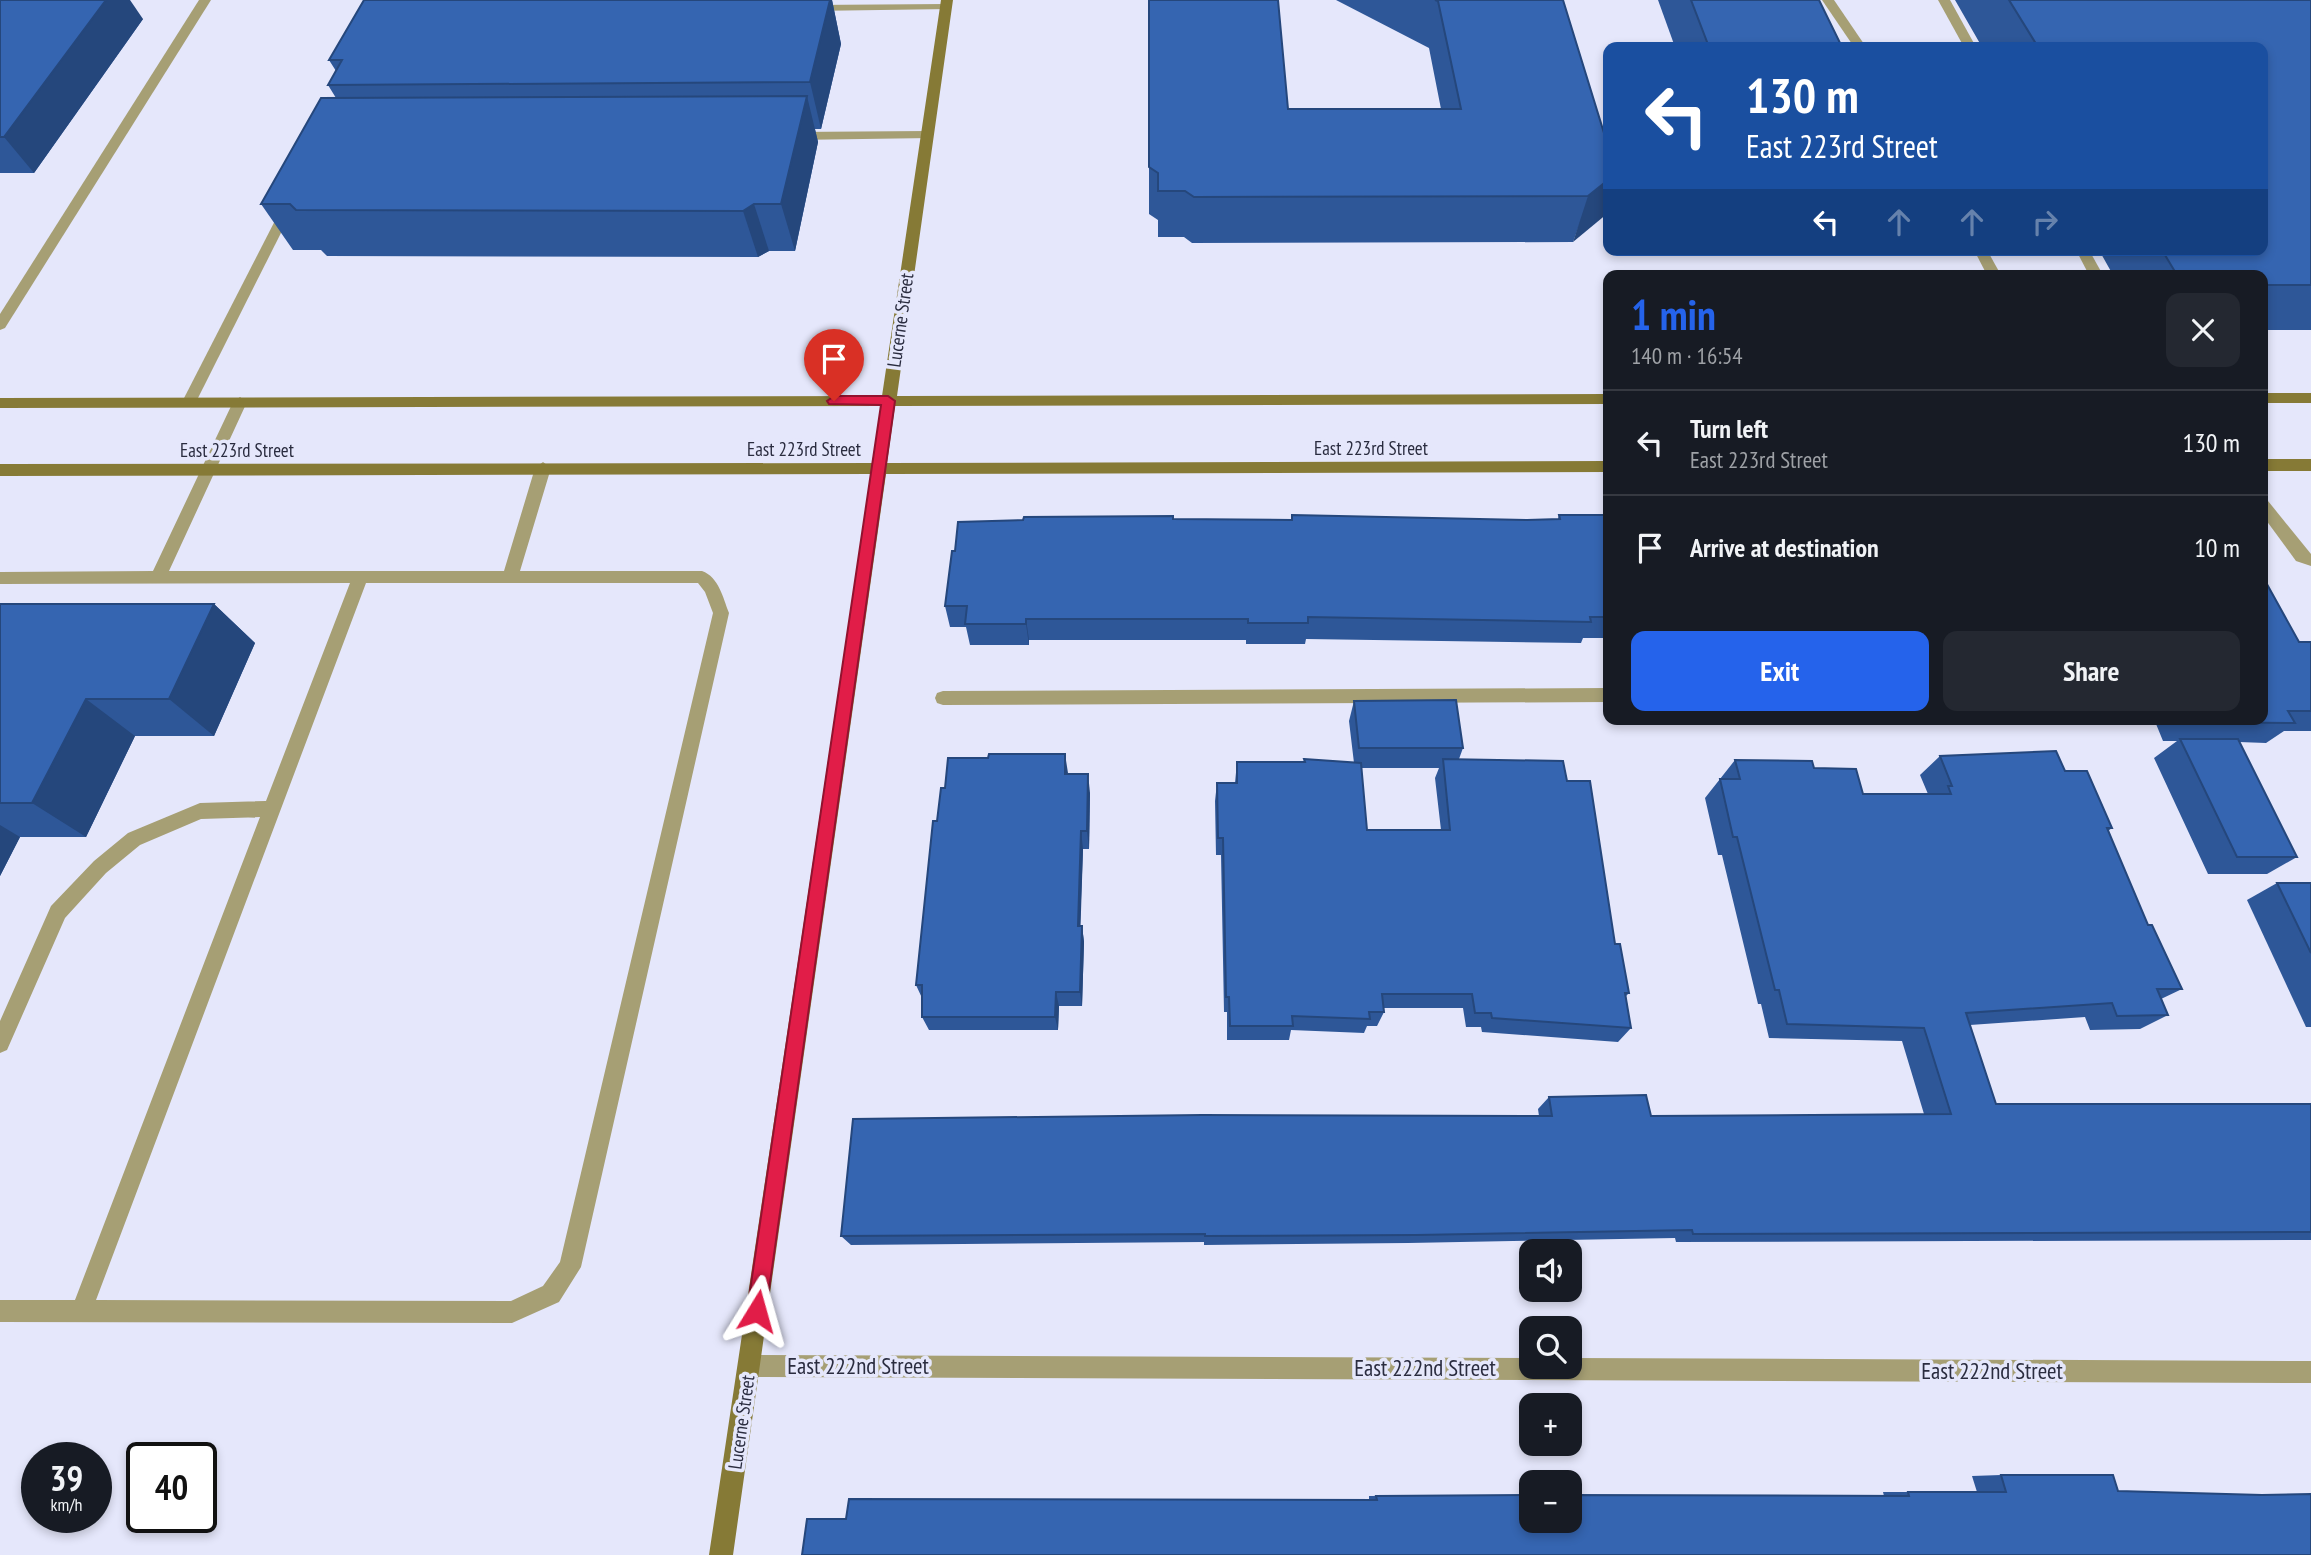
<!DOCTYPE html>
<meta charset="utf-8">
<style>
:root{--surface:#171b24;--page:#242831;--text:#f1f3f6;--muted:#9ea1a6;--line:#363941;--accent:#2563eb}
body{margin:0;font-family:"PT Sans Narrow",sans-serif;background:var(--page);color:var(--text);height:100vh;display:flex;flex-direction:column;font-size:26px;white-space:nowrap}
*{box-sizing:border-box;margin:0}
p{font-size:23px;color:var(--muted)}
.icon{flex:none;width:38px;height:38px;fill:none;stroke:currentColor;stroke-width:2;stroke-linecap:round;stroke-linejoin:round}
.map{position:relative;flex:1;overflow:hidden}
.sheet{position:absolute;left:1603px;top:270px;width:665px;height:455px;display:flex;flex-direction:column;background:var(--surface);border-radius:14px;box-shadow:0 4px 10px #0003}
.sheet>*{flex:none}
.hud{position:absolute;left:1603px;top:42px;width:665px;height:214px;border-radius:14px;box-shadow:0 4px 10px #0003;background:#1a4fa0;color:#fff;overflow:hidden}
.fabs{position:absolute;left:1519px;top:1239px;display:grid;gap:14px}
.fabs a{display:grid;place-items:center;width:63px;height:63px;border-radius:14px;background:var(--surface);box-shadow:0 4px 10px #0003;font-size:35px}
.speed{position:absolute;left:21px;top:1442px;display:flex;gap:14px;font-size:35px;font-weight:700;text-align:center}
.speed>*{display:grid;place-content:center;width:91px;height:91px;border-radius:50%;background:var(--surface);box-shadow:0 4px 10px #0003;line-height:1}
.speed small{font-size:18px;font-weight:400}
.speed .limit{border:4px solid #111;border-radius:10px;background:#fff;color:#111}
.pin{position:absolute;display:grid;place-items:center;width:60px;height:60px;color:#fff;margin:-72px -30px;border-radius:50% 50% 50% 0;rotate:-45deg;box-shadow:0 0 7px #0007}
.pin .icon{rotate:45deg}
.me{position:absolute;width:77px;margin:-38px;rotate:8deg;stroke-linejoin:round;filter:drop-shadow(0 0 5px #0008)}
.turn{display:flex;align-items:center;gap:24px;height:147px;padding:0 28px;font-size:32px}
.turn .icon{width:91px;height:91px;stroke-width:2.5}
.turn b{display:block;font-size:49px;line-height:60px}
.lanes{display:flex;align-items:center;height:66px;padding:0 28px;background:#0003;justify-content:center;gap:35px;direction:ltr}
.lanes .off{opacity:.35}
.round{display:grid;place-items:center;flex:none;width:74px;height:74px;border-radius:14px;background:var(--page)}
.headline{display:flex;align-items:center;justify-content:space-between;height:119px;padding:0 28px}
h1{font-size:42px;font-weight:800;line-height:52px;color:var(--accent)}
.primary-button{display:flex;gap:14px;margin-top:auto;padding:14px 28px}
.primary-button a{flex:1;height:80px;border-radius:14px;background:var(--accent);color:#fff;font-size:28px;font-weight:800;line-height:80px;text-align:center}
.primary-button a+a{background:var(--page);color:var(--text)}
ul{padding:0;list-style:none}
li{display:flex;align-items:center;gap:21px;height:105px;padding:0 28px;border-top:2px solid var(--line)}
li div{flex:1}
li b{display:block;font-size:26px}
li em{font-style:normal}
.map>svg:first-child{display:block}
.lines{fill:none;stroke-linecap:round;stroke-linejoin:round}
.lane{fill:#a69f74;fill-rule:evenodd}
.street{fill:#a69f74;fill-rule:evenodd}
.secondary{fill:#867a36;fill-rule:evenodd}
.wall{fill:#2e5798;fill-rule:evenodd}
.shaded-wall{fill:#25477c}
.building{fill:#3565b1;stroke:#25477c;stroke-width:2}
.route{fill:#e11d48;stroke:#92132f;stroke-width:2}
.labels{text-anchor:middle;stroke-width:7;stroke-linejoin:round;paint-order:stroke}
.street-label{font-size:19px;fill:#2a2c3f;stroke:#e5e7fb}
.near-street-label{font-size:23px;fill:#2a2c3f;stroke:#e5e7fb}
</style>
<div class="map">
<svg width="2311" height="1555" viewBox="0 0 2311 1555">
<rect width="100%" height="100%" fill="#e5e7fb"/>
<g class="lines">
<g class="lane">
<path d="M199,0h12l-206,328 -5,2v-16z"/>
<path d="M1822,0h12l32,47h-12z"/>
<path d="M1938,0h12l26,47h-12z"/>
<path d="M946,4l4,1v4l-139,2 -6,-3 6,-3z"/>
<path d="M927,131l6,4 -2,3 -137,2 -6,-4 6,-4z"/>
<path d="M287,205l6,4 -97,193 -7,5 -5,-1 -2,-4 99,-193z"/>
<path d="M1974,250h13l14,25h-14z"/>
<path d="M2076,250h13l14,25h-14z"/>
<path d="M240,397l7,5 -78,169h335l31,-103 8,-6 8,6 -31,103h182c17,6 21,27 27,42l-148,654 -22,35 -47,21 -512,-1v-22h75l185,-483 -59,2 -61,26 -34,28 -41,45 -58,132 -7,3v-32l51,-115 43,-45 34,-28 72,-30 66,-2 84,-218 -350,1v-12l153,-1 80,-169zM366,583h332l7,9 8,21 -153,649 -17,24 -32,15 -415,-1z"/>
<path d="M1608,688v14l-665,3 -6,-2 -2,-5 2,-5 6,-2z"/>
</g>
<g class="street">
<path d="M2263,499l5,2 43,53v12l-15,-5 -33,-45z"/>
<path d="M749,1355l782,3v9h39v-9l741,3v22l-1562,-6 -8,-3 -3,-8 3,-8z"/>
</g>
<g class="secondary">
<path d="M941,0h12l-56,396 711,-2v10l-713,2 -8,57 721,-2v11l-722,2 -153,1081h-24l162,-1081 -871,2v-12l872,-1 9,-57 -881,2v-10l882,-2z"/>
<rect x="2263" y="393" width="48" height="10"/>
<rect x="2263" y="459" width="48" height="12"/>
</g>
</g>
<g class="wall">
<path d="M0,0l143,19 -109,154h-34z"/>
<path d="M364,0h468l9,44 -20,85h-6l3,13 -23,109h-26l-11,6 -431,-1 -6,-6h-28l-32,-46 75,-106 -8,-13 8,-14 -7,-11z"/>
<path d="M1149,0l139,109h153l-12,-61 -93,-48h227l45,146 -35,96 -381,1 -8,-6h-26v-17l-9,-6z"/>
<path d="M1658,0h161l23,47h-167z"/>
<path d="M1955,0h356v330h-48v-55h-150l-14,-25h164v-203h-281z"/>
<path d="M1292,515l235,5 31,-1 1,-4h49v123h-25l-2,5 -275,-4 -1,5h-59v-4h-217v5h-59l-4,-18h-16l-5,-21 228,-87 118,1z"/>
<path d="M0,604h214l41,39 -41,93h-79l-49,101h-66l-20,39z"/>
<path d="M2299,642h12v89h-27l-18,12 -27,-1 58,115 -30,17h-59l-54,-116 23,-17h-14l-9,-22h109z"/>
<path d="M1354,701l109,47 -4,11 108,22 62,212 -3,3 5,32 -13,14 -136,-10 -1,-5h-15l-3,-19h-80l1,4 -7,14h-10l-3,7 -73,-3 -2,10h-62v-28h-3l-3,-157h-5l-1,-54 2,-18h18l2,-21h67v-3l50,4 -5,-42zM1361,768h78l-4,10 6,52h-74z"/>
<path d="M1940,756l125,15 47,57 -4,3 40,94 34,64 -21,10 7,16 -28,14 -50,1 -5,-13 -115,8 26,79h315v136l-635,2 -1,-4 -267,5 -204,2v-3l-353,3 -10,-9 698,-120 -1,-7 11,-12 102,19 273,-2 -22,-73 -133,-3 -8,-34h-3l-36,-149h-4l-13,-57 30,-38 79,8 49,26h65l-8,-19z"/>
<path d="M1068,774l22,19 -1,56h-6l-3,77h2l2,16 -2,64h-23l-1,24h-129l-7,-13v-19l-6,-13 21,-164z"/>
<path d="M2277,883h34v144h-5l-59,-127z"/>
<path d="M2001,1475l117,16 193,64 -1464,-37 522,-18v-4l141,-1 374,1 -1,-4h94l-5,-16z"/>
</g>
<g class="shaded-wall">
<path d="M106,0h24l13,19 -109,154 -30,-36z"/>
<path d="M830,0h2l9,44 -20,85 -11,-47z"/>
<path d="M807,96l11,46 -23,109 -14,-47z"/>
<path d="M1608,180v33l-35,29 15,-46z"/>
<path d="M754,204l15,47 -11,6 -15,-46z"/>
<path d="M214,604l41,39 -41,93 -45,-37z"/>
<path d="M1026,619l3,21v5l-3,-21z"/>
<path d="M86,699l49,37 -49,101 -54,-34z"/>
<path d="M1065,754l3,19 -1,20 -2,-19z"/>
<path d="M1088,774l2,19 -1,56 -2,-18z"/>
<path d="M0,825l20,12 -20,39z"/>
<path d="M1081,831l2,18 -3,93 -2,-16z"/>
<path d="M1082,926l2,16 -2,64 -2,-14z"/>
<path d="M1056,992l3,14 -1,24 -3,-13z"/>
</g>
<g class="building">
<path d="M0,0h106l-102,137h-4z"/>
<path d="M364,0h466l-20,82 -482,3 14,-25h-13z"/>
<path d="M1149,0h129l10,109h173l-23,-108 -3,-1h128l45,146v34l-20,16 -394,1 -9,-6h-27v-18l-9,-6z"/>
<path d="M1691,0h128l23,47h-133z"/>
<path d="M2009,0h302v285h-48v-10h-86l-15,-25h101v-203h-225z"/>
<path d="M807,96l-26,108h-27l-11,7 -447,-1 -6,-6h-29l60,-106z"/>
<path d="M1292,515l235,5 33,-1 -1,-4h49v102h-18l1,5 -283,-5v6h-60v-4h-222v5h-61l2,-18h-22l7,-55h3l3,-29 65,-2 1,-3 149,-1v3l119,1z"/>
<path d="M2263,577l36,65h12v69h-23l7,12 -106,-1 -1,-3h75z"/>
<path d="M0,604h214l-45,95h-83l-54,104h-32z"/>
<path d="M1456,700l7,48h-104l-5,-47z"/>
<path d="M2180,739h58l59,118h-60z"/>
<path d="M2056,751l9,20h22l25,57h-5l41,97h4l30,64h-25l11,26 -51,1 -5,-13 -146,10 30,91h315v128l-618,2 -1,-4 -276,5 -211,1v-2l-364,2 12,-117 349,-4 350,1 -3,-19 97,-2 5,21 300,-2 -27,-86 -137,-4 -8,-34h-4l-38,-153h-4l-13,-58h20l-5,-19 77,1 2,7 42,1 7,25h88l-3,-8h4l-12,-30z"/>
<path d="M989,754h76v20h23l-1,57h-6l-3,95h4l-2,66h-24l-1,25h-133v-32h-6l17,-164h4l4,-33h4l3,-30h40z"/>
<path d="M1304,759l57,4 6,67h83l-7,-71 120,2 4,20h23l25,163h5l9,49h-4l6,35 -139,-10 -1,-5h-16l-3,-19h-90l2,18h-15l1,7 -78,-3 1,10h-63l-1,-29h-3l-3,-159h-5l-1,-55h20v-21h68z"/>
<path d="M2277,883h34v70z"/>
<path d="M2001,1475h112l5,16 144,4 49,-1v61h-1509l5,-36h39l3,-20 528,1 -1,-4 155,-1v26h39v-26l339,1 -1,-4h98z"/>
</g>
<path class="route" d="M834,396h54l7,5 -129,910 -2,7 -7,3 -7,-3 -3,-7 134,-906 -52,-1 -2,-3z"/>
<g class="labels">
<g class="street-label">
<text transform="translate(900 320) rotate(-82)" y="7">Lucerne Street</text>
<text x="1371" y="455">East 223rd Street</text>
<text x="804" y="456">East 223rd Street</text>
<text x="237" y="457">East 223rd Street</text>
<text transform="translate(741 1422) rotate(-82)" y="7">Lucerne Street</text>
</g>
<g class="near-street-label">
<text x="858" y="1374">East 222nd Street</text>
<text x="1425" y="1376">East 222nd Street</text>
<text x="1992" y="1379">East 222nd Street</text>
</g>
</g>
</svg>
<div class="fabs">
<a><svg class="icon" aria-label="sound" viewBox="0 0 24 24"><path d="M4 9h4l5-4v14l-5-4H4zM17 9q2 3 0 6"/></svg></a>
<a><svg class="icon" aria-label="search" viewBox="0 0 24 24"><circle cx="10" cy="10" r="6"/><path d="M15 15l6 6"/></svg></a>
<a>+</a>
<a>−</a>
</div>
<div class="speed"><div>39<small>km/h</small></div><div class="limit">40</div></div>
<div class="pin" style="left:834px;top:401px;background:#d93025"><svg class="icon" aria-label="arrive" viewBox="0 0 24 24"><path d="M6 21V4h12l-3 4 3 4H6"/></svg></div>
<svg class="me" style="left:757px;top:1311px" viewBox="-20 -20 40 40"><path d="M0-17L14 15 0 8-14 15z" fill="#e11d48" stroke="#fff" stroke-width="4"/></svg>
<div class="hud">
<div class="turn"><svg class="icon" aria-label="left" viewBox="0 0 24 24"><path d="M17 20v-9H6M10 6l-5 5 5 5"/></svg><div><b>130 m</b>East 223rd Street</div></div>
<div class="lanes"><svg class="icon" aria-label="left" viewBox="0 0 24 24"><path d="M17 20v-9H6M10 6l-5 5 5 5"/></svg><svg class="icon off" aria-label="ahead" viewBox="0 0 24 24"><path d="M12 20V5M6 11l6-6 6 6"/></svg><svg class="icon off" aria-label="ahead" viewBox="0 0 24 24"><path d="M12 20V5M6 11l6-6 6 6"/></svg><svg class="icon off" aria-label="right" viewBox="0 0 24 24"><path d="M7 20v-9h11M14 6l5 5-5 5"/></svg></div>
</div>
<section class="sheet">
<div class="headline"><div><h1>1 min</h1><p>140 m · 16:54</p></div><a class="round"><svg class="icon" aria-label="close" viewBox="0 0 24 24"><path d="M6 6l12 12M18 6L6 18"/></svg></a></div>
<ul>
<li><svg class="icon" aria-label="left" viewBox="0 0 24 24"><path d="M17 20v-9H6M10 6l-5 5 5 5"/></svg><div><b>Turn left</b><p>East 223rd Street</p></div><em>130 m</em></li>
<li><svg class="icon" aria-label="arrive" viewBox="0 0 24 24"><path d="M6 21V4h12l-3 4 3 4H6"/></svg><div><b>Arrive at destination</b></div><em>10 m</em></li>
</ul>
<div class="primary-button"><a>Exit</a><a>Share</a></div>
</section>
</div>
